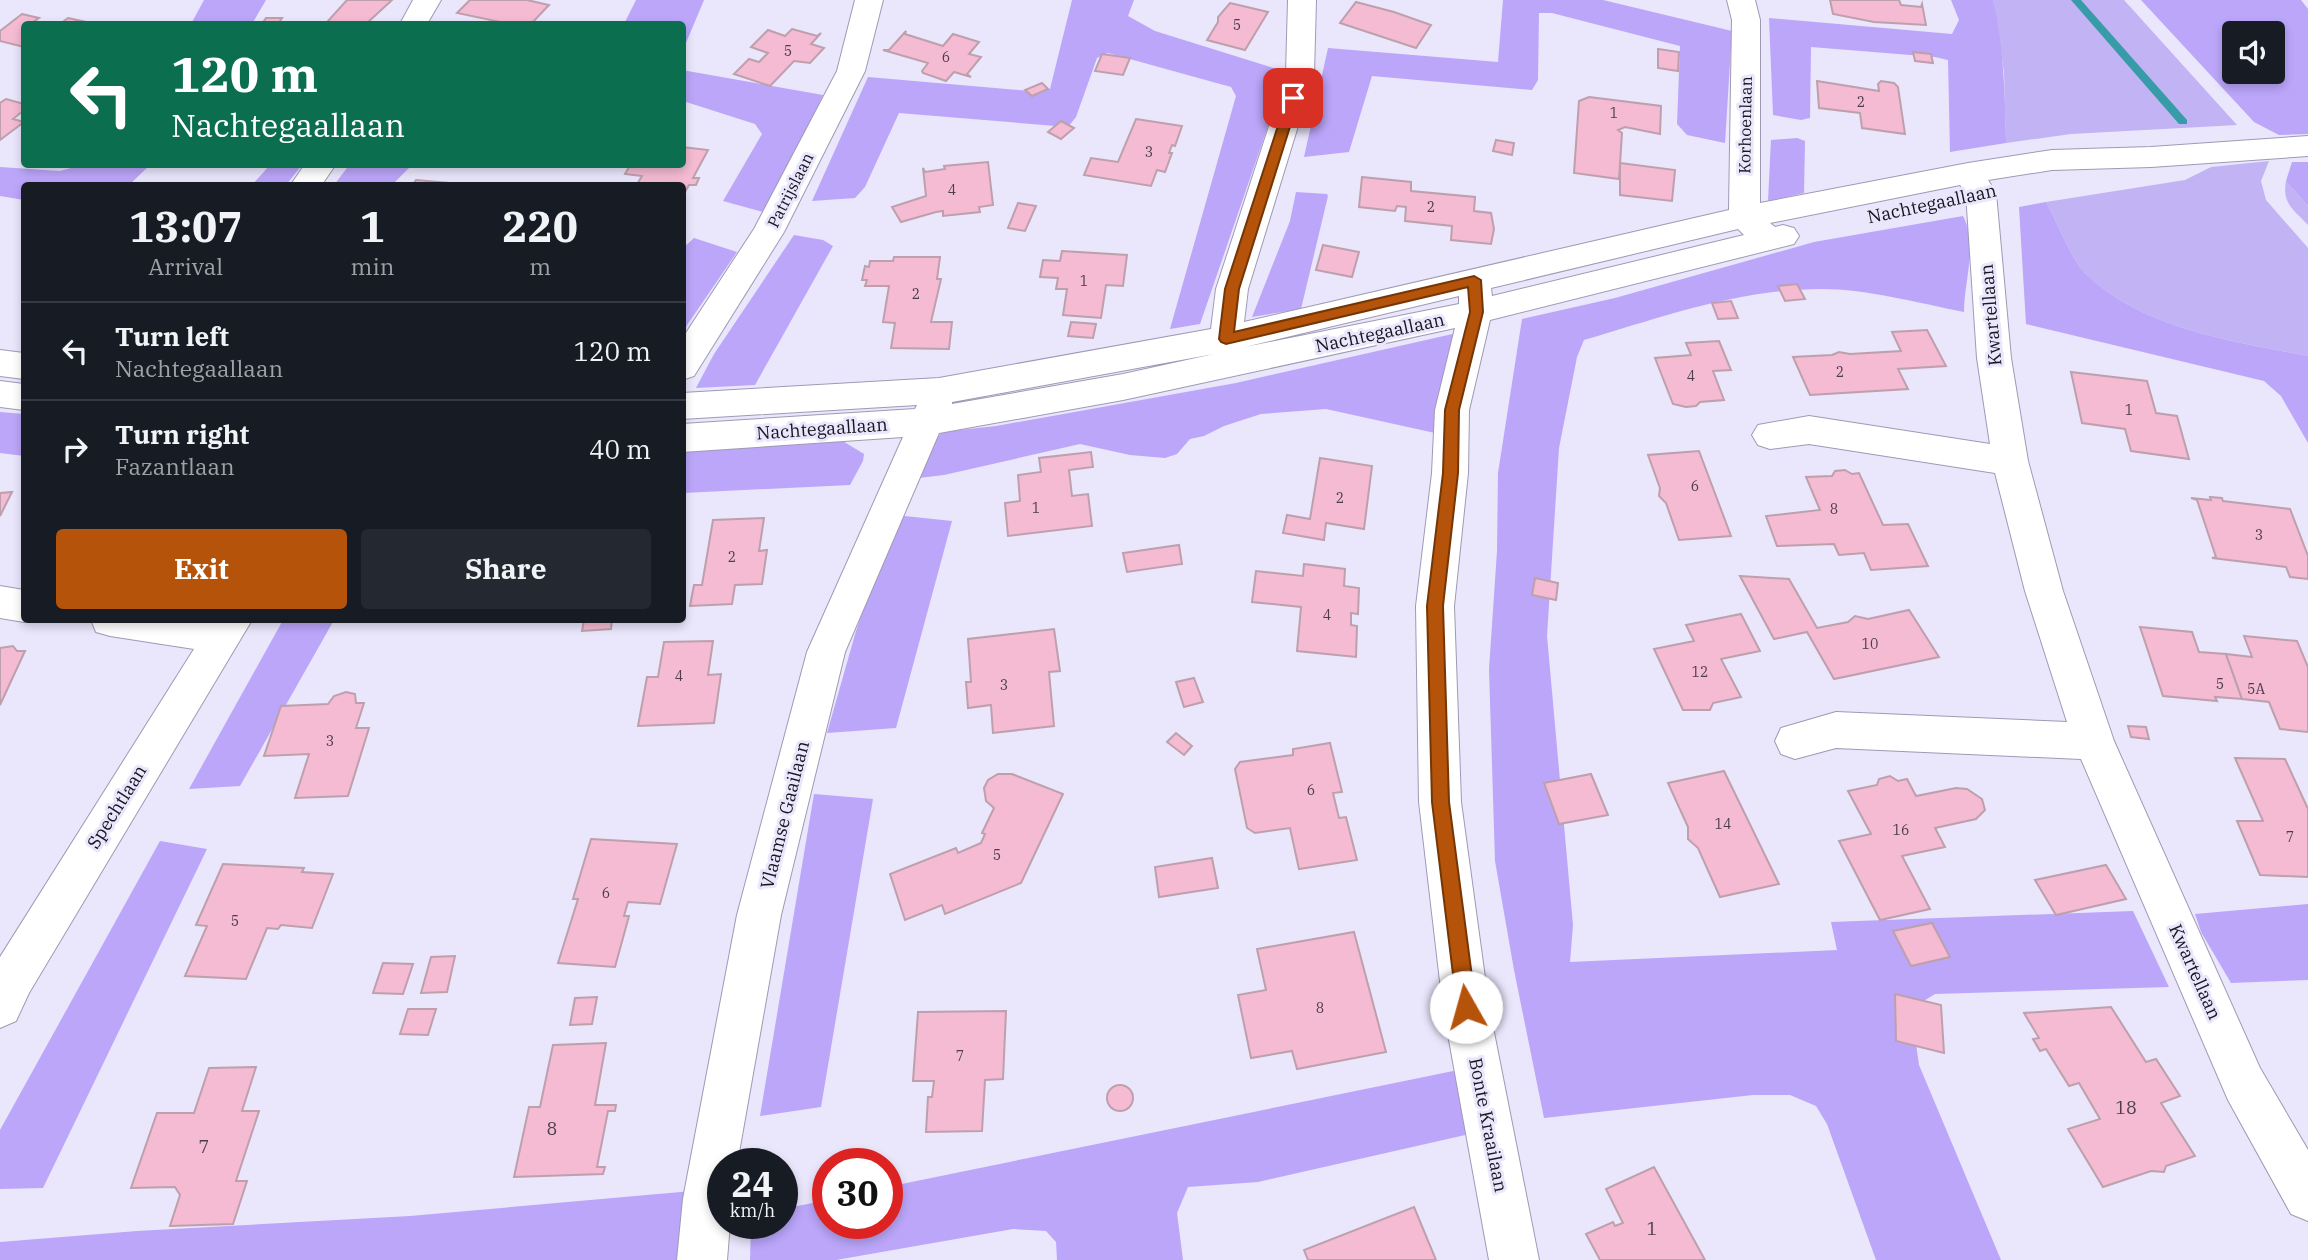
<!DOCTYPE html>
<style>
:root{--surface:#171b24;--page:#242831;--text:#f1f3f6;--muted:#9ea1a6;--line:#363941;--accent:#b45309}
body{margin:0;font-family:"IBM Plex Serif",serif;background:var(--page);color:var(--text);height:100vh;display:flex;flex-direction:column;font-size:26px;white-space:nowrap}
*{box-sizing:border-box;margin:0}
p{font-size:23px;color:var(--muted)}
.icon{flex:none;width:38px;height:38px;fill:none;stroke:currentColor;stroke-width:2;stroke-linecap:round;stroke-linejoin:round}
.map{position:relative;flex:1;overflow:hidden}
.details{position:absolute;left:21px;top:182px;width:665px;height:441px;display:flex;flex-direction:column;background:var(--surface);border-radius:7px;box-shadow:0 4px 10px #0003}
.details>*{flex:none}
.top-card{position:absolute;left:21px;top:21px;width:665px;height:147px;border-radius:7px;box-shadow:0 4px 10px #0003;background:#0b6e4f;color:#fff;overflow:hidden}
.controls{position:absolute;left:2222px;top:21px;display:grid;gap:14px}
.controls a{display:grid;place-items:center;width:63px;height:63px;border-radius:7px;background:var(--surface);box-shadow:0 4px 10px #0003;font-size:35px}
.speed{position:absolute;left:707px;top:1148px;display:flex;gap:14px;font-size:35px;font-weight:700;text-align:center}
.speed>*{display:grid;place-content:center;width:91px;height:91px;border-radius:50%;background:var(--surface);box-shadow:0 4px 10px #0003;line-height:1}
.speed small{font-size:18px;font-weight:400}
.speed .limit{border:10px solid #d22;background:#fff;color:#111}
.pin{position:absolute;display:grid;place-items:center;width:60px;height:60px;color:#fff;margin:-30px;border-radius:14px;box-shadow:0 4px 10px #0006}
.me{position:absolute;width:77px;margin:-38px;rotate:353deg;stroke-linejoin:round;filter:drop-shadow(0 0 5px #0008)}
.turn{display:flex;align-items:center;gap:24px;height:147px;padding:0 35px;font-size:32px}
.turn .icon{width:91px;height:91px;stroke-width:2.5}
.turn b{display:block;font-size:49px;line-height:60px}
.eta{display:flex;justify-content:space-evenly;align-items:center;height:119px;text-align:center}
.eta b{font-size:42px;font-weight:800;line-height:49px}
.primary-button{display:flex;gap:14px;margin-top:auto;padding:14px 35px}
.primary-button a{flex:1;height:80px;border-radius:7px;background:var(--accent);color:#fff;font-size:28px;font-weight:800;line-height:80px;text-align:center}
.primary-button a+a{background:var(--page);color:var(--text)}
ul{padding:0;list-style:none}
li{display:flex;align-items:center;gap:21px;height:98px;padding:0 35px;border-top:2px solid var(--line)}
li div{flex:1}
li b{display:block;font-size:26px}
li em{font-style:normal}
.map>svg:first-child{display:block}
.green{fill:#c2b3f5}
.forest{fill:#bba6fa;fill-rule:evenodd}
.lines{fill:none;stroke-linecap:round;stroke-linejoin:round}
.stream{fill:#379ba8;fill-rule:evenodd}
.building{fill:#f4bbd3;stroke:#bea0ac;stroke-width:2}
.minor-casing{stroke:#9f9ab4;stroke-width:2}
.minor{fill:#fff;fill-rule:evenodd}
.route{fill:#b45309;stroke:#753606;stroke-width:2}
.labels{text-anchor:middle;stroke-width:6;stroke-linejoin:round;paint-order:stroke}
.number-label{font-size:14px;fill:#4e3e4c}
.far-street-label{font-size:16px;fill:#17151f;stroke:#eae6fc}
.street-label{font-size:18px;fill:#17151f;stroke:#eae6fc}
.near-number-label{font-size:18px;fill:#4e3e4c}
</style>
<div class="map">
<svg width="2308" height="1260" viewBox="0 0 2308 1260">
<rect width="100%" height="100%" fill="#eae6fc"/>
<g class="green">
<path d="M1993,0h131l113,125 -166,9 -65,9 -2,-71z"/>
<path d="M2269,161l-8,20 5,19 42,48v108c-76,-15 -166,-27 -223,-83 -13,-13 -29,-53 -39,-71l139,-22 26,-13z"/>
<path d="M2286,181l22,25v19c-15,-16 -26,-21 -22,-44z"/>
</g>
<g class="forest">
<path d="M204,0h62l-14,24h-61z"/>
<path d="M636,0h68l-21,50 -1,-26h-58z"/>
<path d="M1072,0h62l-6,16 27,15 125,39 -3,30 -77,224 -30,5 66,-233 -5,-9 -123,-34 -11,5 -21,59 -8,10 -169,-14 -34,74 -10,11 -43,3 56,-124 161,14 21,-2z"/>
<path d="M1503,0h100l129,31 -7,112 -38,-8 -10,-11 3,-78 -128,-33h-13l-1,67 -6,10 -160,-14 -23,76 -45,5 24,-109 170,14z"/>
<path d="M1951,0h42c11,47 12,95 13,143l-56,9 -2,-92 -13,-3 -124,-10 -1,71 -9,2 -28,-5 -4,-97 183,16 7,-14z"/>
<path d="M2141,0h160l7,9v125l-29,1 -25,-13zM2235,33h38v39h-38z"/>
<path d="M682,70l141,25 -36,83 -24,34 -40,-11 39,-67 -7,-10 -72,-23z"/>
<path d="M1797,138l8,3 -1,52 -36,8 3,-61z"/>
<path d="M2292,162h16v44l-22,-25z"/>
<path d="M85,164l65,1 -21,20 -105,1v14l-24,-4v-29l60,4z"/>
<path d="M350,164h62v1l-20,20h-58z"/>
<path d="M270,165v-1l32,1 -16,20h-34z"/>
<path d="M1296,192l31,2 1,2 -27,113 -49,8 38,-96z"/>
<path d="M2046,202c10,18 26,58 39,71 57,56 147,68 223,83v87l-27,-47 -17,-15 -238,-57 -7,-117z"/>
<path d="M1963,216c15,29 1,65 1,96 -46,-9 -96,-23 -143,-23 -82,0 -159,28 -237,51l-7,17 -18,91 -12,188 26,289 -3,37 267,-12 -6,-28 302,-11 36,76 -234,7 -16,10 -5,26 5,35 82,195h-125l-49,-136 -11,-18 -26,-11h-37l-209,23 -30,-148 -19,-109 -6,-192 8,-118 1,-78 24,-154 93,-21 199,-56z"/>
<path d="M794,235l29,5 10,6 -78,139 -59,3 18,-34z"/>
<path d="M694,238l43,14 -54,79v-83z"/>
<path d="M1457,333l-12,36 -10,64 -109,-24 -65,5 -37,12 -20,10 -14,3 -13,15 -12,4 -35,-3 -50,-11 -136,31 -34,4 10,-20 22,-27 54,-6 240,-43z"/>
<path d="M0,412l24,2v42l-24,-3z"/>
<path d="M841,440l23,14 -1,7 -13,24 -167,8v-45z"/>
<path d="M895,515l57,6 -56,207 -69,5 29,-102z"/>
<path d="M283,620h51l-94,166 -51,3z"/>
<path d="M814,794l59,5 -52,308 -61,9z"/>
<path d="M160,841l47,8 -164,339 -43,1v-59z"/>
<path d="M2308,904v76l-77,3 -30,-51 -6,-18z"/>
<path d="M1463,1069l11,64 -216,49 -70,5 -11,26 6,47h-126l-1,-18 -10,-11 -33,-2 -177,31h-86l1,-37h31v-14l46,-9v23h59v-36z"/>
<path d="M692,1191l-4,69h-688v-18l137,-11 273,-15z"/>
</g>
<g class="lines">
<path class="stream" d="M2071,0h10l106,120v4h-8z"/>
</g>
<g class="building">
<path d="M347,0h45l-26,24 -39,-2z"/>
<path d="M470,0h57l22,5 -18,19h-21l-53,-11z"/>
<path d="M1830,0h69l2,5 20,2 1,-3 4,21 -52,-3 -41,-8z"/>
<path d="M1356,2l38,10 37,13 -15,23 -76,-25z"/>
<path d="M1230,3l38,9 -23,38 -38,-10 11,-18v-5z"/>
<path d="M22,14l17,4 -9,6h-6v23l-24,-6v-10z"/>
<path d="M68,18l23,5 -31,1z"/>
<path d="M266,18h16l-4,6h-16z"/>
<path d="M792,29l25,7 4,-3 -10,11 13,4 -14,15 -16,-2 -24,25 -36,-12 15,-15 10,3 9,-9 -17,-6 17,-17 17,6z"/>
<path d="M906,31l-1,3 38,12 10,-12 26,8 -10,12 12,3 -14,17 4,3 -17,-5 -8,9 -23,-8 -1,-2 6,-8 -45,-13h6z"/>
<path d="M1658,49l21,3 -1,19 -20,-3z"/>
<path d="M1913,52l18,2 2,9 -18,-2z"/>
<path d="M1102,54l28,4 -7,17 -28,-4z"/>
<path d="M1817,81l62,10 -1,-7 3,-3 13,2 4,4 7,47 -43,-6 -2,-15 -41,-5z"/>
<path d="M1042,83l6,6 -16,7 -7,-6z"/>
<path d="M1589,97l72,9 -1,28 -35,-7 -7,3 4,3 -3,46 -45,-6 5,-72z"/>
<path d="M6,99l18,5v6l-11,9 11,3 -24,18v-37z"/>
<path d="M1136,119l46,7 -7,20 -3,-1 -3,8h3l-7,19 -8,-2 -6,16 -67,-11 7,-17 27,4z"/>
<path d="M1061,121l13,7 -13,11 -13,-7z"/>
<path d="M1496,140l18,3 -2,12 -19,-4z"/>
<path d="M682,147l26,3 -15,28h6l-3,7h-7l-7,12v-11h-46l6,-10 -17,-2 6,-10h51z"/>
<path d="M988,162l5,43 -14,2 1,5 -37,4v-5l-7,1 -35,10 -9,-15 34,-11 -3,-28 2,4 20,-3 -1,-3z"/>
<path d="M1620,163l55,7 -3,31 -52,-6z"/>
<path d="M1362,177l49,5v9l64,6 -1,14 17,2 3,16 -3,15 -40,-4 1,-14 -47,-5 1,-14 -9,-1 -2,5 -36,-4z"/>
<path d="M416,180l68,6h-72z"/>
<path d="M1018,203l18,3 -11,25 -17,-3z"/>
<path d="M1323,245l36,7 -7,25 -36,-7z"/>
<path d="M1062,251l65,4 -4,31 -17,-1 -5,33 -38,-3 4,-26h-11l2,-11 -18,-1 3,-17 17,1z"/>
<path d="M894,257h46l-3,22h4l-10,43h21l-3,27 -58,-1 4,-25 -12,-1 6,-36h-24l2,-6h-5l3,-14 4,1 1,-6h23z"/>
<path d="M1797,284l8,15 -20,2 -7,-15z"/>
<path d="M1731,301l7,17 -20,1 -6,-16z"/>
<path d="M1071,322l25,2 -3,14 -25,-2z"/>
<path d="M1927,330l19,36 -48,3 10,20 -98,6 -17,-38 39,-2 7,-3 11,2 51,-3 -9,-19z"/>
<path d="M1719,341l12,29 -18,1 11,29 -24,2 -4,4 -10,1 -13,-3 -18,-46 36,-3 -5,-12z"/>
<path d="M2071,372l76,9 9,32 21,3 12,43 -58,-8 -6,-22 -43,-6z"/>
<path d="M1699,451l32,85 -52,4 -13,-37 -7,-7 1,-8 -12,-33z"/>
<path d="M1091,452l2,15 -24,3 3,26 16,-2 4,32 -84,10 -3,-33 15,-2 -2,-26 23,-3 -2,-14z"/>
<path d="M1320,458l52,8 -8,63 -38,-6 -2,17 -41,-7 4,-18 23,4z"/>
<path d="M1845,470l7,4 7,-1 24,52 25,-1 20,42 -57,4 -7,-17 -25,2 -5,-11 -57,2 -11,-30 54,-6 -14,-33 26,-1 3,-5z"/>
<path d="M12,492l-12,24v-23z"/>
<path d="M2210,497l12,1 1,3 67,8 18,47v23l-18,-2 -4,-10 -74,-9 4,-1 -19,-57 -6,-2 20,2z"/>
<path d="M764,518l-5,33 8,-1 -5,34 -27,1 -3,19 -42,2 4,-21h8l11,-65z"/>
<path d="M1179,545l3,19 -55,8 -4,-19z"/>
<path d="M1304,564l41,5 -1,17 15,2 -1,26 -7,-1v12l6,1 -1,31 -59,-6 4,-44 -49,-5 4,-31 47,5z"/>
<path d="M1740,576l49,3 28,49 31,-6 7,-6 13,3 41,-9 30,47 -105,22 -27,-47 -33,7z"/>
<path d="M1535,578l23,5 -2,17 -24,-5z"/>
<path d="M1741,614l19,37 -39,8 20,38 -28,6 -3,7h-27l-29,-61 40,-8 -8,-16z"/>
<path d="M584,620h28l-1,9 -29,2z"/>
<path d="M2140,627l52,5 7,20 27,2 16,45 -27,-2 2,4 -54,-5z"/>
<path d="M1054,629l6,42 -11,1 5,54 -61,7 -2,-28 -23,3 -2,-26h5l-3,-43z"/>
<path d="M2244,636l53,5 11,26v65l-28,-3 -11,-27 -27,-3 -16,-45 26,3z"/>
<path d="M713,641l-5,34 13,-1 -7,49 -76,3 9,-49h11l6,-35z"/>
<path d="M13,646l4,5h8l-25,54v-57z"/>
<path d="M1194,678l9,24 -19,5 -8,-25z"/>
<path d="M346,692l9,2 1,9h8l-8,25h13l-21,68 -53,2 14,-44 -45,2 17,-50 47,-2 6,-8z"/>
<path d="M2128,726l18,1 3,12 -18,-2z"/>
<path d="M1176,733l16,13 -8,9 -17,-13z"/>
<path d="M1330,743l12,49 -9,1 6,25 7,-1 11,43 -58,9 -9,-41 -35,5 -8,-5 -12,-59 5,-7 53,-7v-6z"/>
<path d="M2235,758l50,1 23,50v68l-48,-2 -23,-54h26z"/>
<path d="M1724,771l55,113 -59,13 -22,-49 -10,-9v-12l-20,-44z"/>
<path d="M998,774h14l51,20 -42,89 -76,31 -3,-9 -37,15 -15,-46 66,-26 2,5 23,-10 4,-9 -3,-1 12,-25 -8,-7 -2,-13 4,-8z"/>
<path d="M1591,774l17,41 -49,9 -15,-41z"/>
<path d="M1890,776l8,5 9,-2 9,17 40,-8 11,1 15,10 3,11 -9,9 -41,9 10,19 -43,9 28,53 -50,11 -41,-79 32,-7 -23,-43 29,-6 2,-6z"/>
<path d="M591,839l86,5 -17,60 -32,-2 -4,14h5l-14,51 -57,-4 20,-64h-5z"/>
<path d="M1212,858l6,30 -59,9 -4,-30z"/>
<path d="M223,864l81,4 -2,4 31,2 -21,54 -31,-3 -3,4 -11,-1 -21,51 -61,-3 22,-50 -11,-1z"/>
<path d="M2106,865l20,34 -70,16 -21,-35z"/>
<path d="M1932,923l18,34 -39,9 -18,-35z"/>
<path d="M1354,932l32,120 -89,17 -5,-18 -41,7 -13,-63 28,-5 -9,-41z"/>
<path d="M455,956l-8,36 -26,1 10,-36z"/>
<path d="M383,963l30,1 -10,30 -30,-1z"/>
<path d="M1895,994l46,11 3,48 -48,-12z"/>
<path d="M597,997l-5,27 -22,1 5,-27z"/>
<path d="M2111,1007l35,55 10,-3 24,37 -19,7 34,53 -29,10 -2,6 -13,-1 -48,16 -35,-58 32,-10 -21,-36 -10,3 -23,-37 -6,2 -7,-12 6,-1 -15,-25z"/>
<path d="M408,1009h28l-8,26 -28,-1z"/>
<path d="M1006,1011l-3,68 -18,1 -3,51 -56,1 2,-35h4l2,-16h-21l5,-69z"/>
<path d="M606,1043l-11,62h21l-1,6h-7l-11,56h8l-2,7 -89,3 15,-70h11l13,-62z"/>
<path d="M256,1067l-14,44h17l-23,70h11l-14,43 -63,2 10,-31 -5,-8 -44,1 26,-75h37l15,-45z"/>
<circle cx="1120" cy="1098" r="13"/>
<path d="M1654,1167l51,93h-105l-14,-26 27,-12 2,4 8,-3 -17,-34z"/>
<path d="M1414,1207l22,53h-128l-4,-10z"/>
</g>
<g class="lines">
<defs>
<g id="minor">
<path d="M413,0h28l-14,24h-27z"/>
<path d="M855,0h28l-18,71 -81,161 -90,144 -12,4v-41l72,-110 83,-158z"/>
<path d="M1288,0h28l-2,74 -66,215 -4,33 485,-112 3,-190 -5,-20h28l5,20v183l208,-40 84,-13 99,-3 157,-11v20l-157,11 -99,3 -64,10 8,13 15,165 17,103 35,130 51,150 146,327 48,82v71l-17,-7 -63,-114 -147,-341 -245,-11 -41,11 -14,-5 -6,-13 6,-13 55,-16 231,10 -42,-131 -30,-118 -186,-29 -39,5 -12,-4 -6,-10 6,-10 51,-9 181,28 -13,-86 -11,-165 -6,-8 -190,38 5,4 8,-2 11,3 5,8 -5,8 -304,76 -21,90 -1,63 -14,133 7,196 28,205 50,253h-50l-46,-253 -24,-205 -3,-196 16,-133 3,-63 20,-82 -332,72 -184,33 -94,219 -64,263 -44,249h-14v59h7l-3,37h-50l6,-61 54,-284 70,-263 96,-215 -221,15v-28l233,-15 2,-4 -235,14v-26l257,-15 272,-49 5,-40 70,-215zM1738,229l6,6 -252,61 -1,-8zM1459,296v8l-214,43zM1214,354l-91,20 -171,30v-2z"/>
<path d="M305,164h31l-15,22h-31z"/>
<path d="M0,350l24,3v26l-24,-3z"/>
<path d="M0,381l24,3v26l-24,-3z"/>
<path d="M0,586l24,4v30h8l-8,2 -24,-4z"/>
<path d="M91,620h161l-223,373 -13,28 -16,7v-71l194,-308 -84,-13 -14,-4z"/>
</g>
</defs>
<use href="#minor" class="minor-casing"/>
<use href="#minor" class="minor"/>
</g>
<path class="route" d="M1293,94l6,4 -60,191 -5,43 240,-56 7,4 2,32 -24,98 -1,63 -15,133 6,196 27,205 -3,6 -7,3 -6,-3 -3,-6 -25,-205 -5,-196 16,-133 2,-63 25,-98 -2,-25 -242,57 -5,-2 -2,-3 6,-50 62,-191z"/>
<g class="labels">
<g class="number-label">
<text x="1237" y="30">5</text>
<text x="788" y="56">5</text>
<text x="946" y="62">6</text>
<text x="1861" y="107">2</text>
<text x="1614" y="118">1</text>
<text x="1149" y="157">3</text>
<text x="952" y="195">4</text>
<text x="1431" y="212">2</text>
<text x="1084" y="286">1</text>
<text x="916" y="299">2</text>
<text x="1840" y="377">2</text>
<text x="1691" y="381">4</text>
<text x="2129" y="415">1</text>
<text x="1695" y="491">6</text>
<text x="1340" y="503">2</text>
<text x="1036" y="513">1</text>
<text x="1834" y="514">8</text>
<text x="2259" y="540">3</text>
<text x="732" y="562">2</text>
<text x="1327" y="620">4</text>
<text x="1870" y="649">10</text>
<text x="1700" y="677">12</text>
<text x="679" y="681">4</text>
<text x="2220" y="689">5</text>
<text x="1004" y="690">3</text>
<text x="2256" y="694">5A</text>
<text x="330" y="746">3</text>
<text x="1311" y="795">6</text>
<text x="1723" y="829">14</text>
<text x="1901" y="835">16</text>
<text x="2290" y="842">7</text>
<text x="997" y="860">5</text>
<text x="606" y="898">6</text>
<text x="235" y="926">5</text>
<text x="1320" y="1013">8</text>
<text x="960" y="1061">7</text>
</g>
<g class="far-street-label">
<text transform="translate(1745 125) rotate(-89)" y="6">Korhoenlaan</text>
<text transform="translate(790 190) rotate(-63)" y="6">Patrijslaan</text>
</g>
<g class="street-label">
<text transform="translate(1932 204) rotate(-12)" y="6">Nachtegaallaan</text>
<text transform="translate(1991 315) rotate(-95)" y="6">Kwartellaan</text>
<text transform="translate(1380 333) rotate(-12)" y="6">Nachtegaallaan</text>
<text transform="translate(822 429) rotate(-4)" y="6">Nachtegaallaan</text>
<text transform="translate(117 807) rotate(-58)" y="6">Spechtlaan</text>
<text transform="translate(785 815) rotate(-76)" y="6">Vlaamse Gaailaan</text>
<text transform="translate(2195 972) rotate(66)" y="6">Kwartellaan</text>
<text transform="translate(1488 1125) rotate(79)" y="6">Bonte Kraailaan</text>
</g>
<g class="near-number-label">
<text x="2126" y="1114">18</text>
<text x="552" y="1135">8</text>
<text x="204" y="1153">7</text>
<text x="1652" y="1235">1</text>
</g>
</g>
</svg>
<div class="controls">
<a><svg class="icon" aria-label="sound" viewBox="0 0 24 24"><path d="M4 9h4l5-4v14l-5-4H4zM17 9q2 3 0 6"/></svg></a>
</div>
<div class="speed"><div>24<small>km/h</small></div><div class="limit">30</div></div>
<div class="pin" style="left:1293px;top:98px;background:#d93025"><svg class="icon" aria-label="arrive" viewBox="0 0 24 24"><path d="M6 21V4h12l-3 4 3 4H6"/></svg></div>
<svg class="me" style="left:1466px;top:1007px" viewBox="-20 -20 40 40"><circle r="19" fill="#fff"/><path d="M0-13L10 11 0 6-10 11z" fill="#b45309"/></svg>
<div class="top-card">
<div class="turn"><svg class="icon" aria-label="left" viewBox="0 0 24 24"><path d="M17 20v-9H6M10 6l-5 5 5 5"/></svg><div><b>120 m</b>Nachtegaallaan</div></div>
</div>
<section class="details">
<div class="eta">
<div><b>13:07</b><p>Arrival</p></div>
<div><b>1</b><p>min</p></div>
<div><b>220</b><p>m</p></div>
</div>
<ul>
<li><svg class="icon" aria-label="left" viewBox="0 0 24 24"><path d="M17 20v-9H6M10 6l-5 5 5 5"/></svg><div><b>Turn left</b><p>Nachtegaallaan</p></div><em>120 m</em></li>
<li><svg class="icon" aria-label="right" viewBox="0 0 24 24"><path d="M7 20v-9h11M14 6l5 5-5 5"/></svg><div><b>Turn right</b><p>Fazantlaan</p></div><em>40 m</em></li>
</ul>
<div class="primary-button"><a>Exit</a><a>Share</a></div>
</section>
</div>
